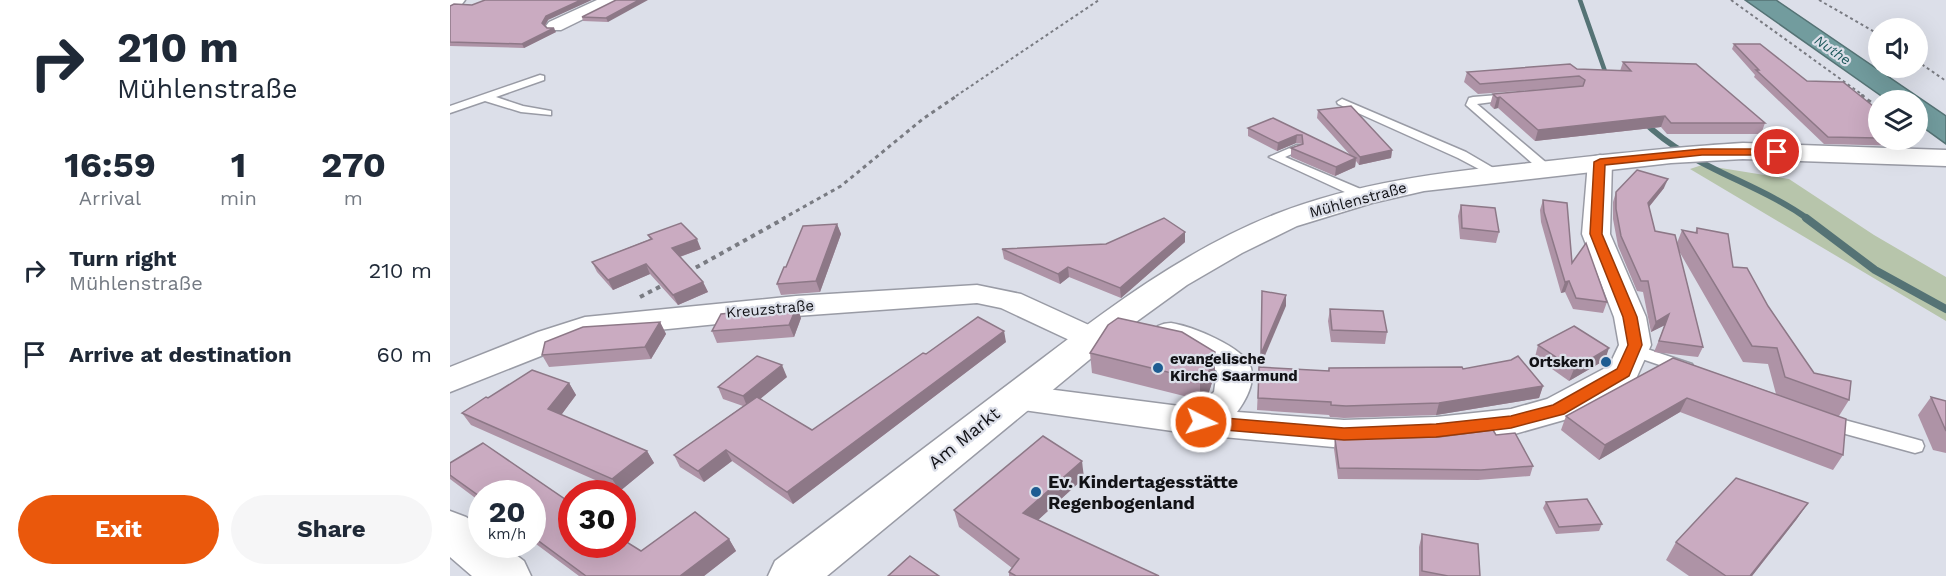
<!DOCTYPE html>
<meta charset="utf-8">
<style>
:root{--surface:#fff;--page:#f6f6f7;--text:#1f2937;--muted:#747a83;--accent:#ea580c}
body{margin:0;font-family:"Work Sans",sans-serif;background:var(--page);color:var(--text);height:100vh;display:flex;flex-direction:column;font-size:22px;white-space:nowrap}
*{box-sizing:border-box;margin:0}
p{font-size:20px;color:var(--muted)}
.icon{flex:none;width:33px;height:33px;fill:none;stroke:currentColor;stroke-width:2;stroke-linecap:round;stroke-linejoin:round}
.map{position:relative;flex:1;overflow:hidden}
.sheet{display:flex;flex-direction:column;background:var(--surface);width:450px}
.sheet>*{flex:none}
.hud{background:#fff;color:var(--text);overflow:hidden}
.controls{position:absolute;left:1418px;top:18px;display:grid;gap:12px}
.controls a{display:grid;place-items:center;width:60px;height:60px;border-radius:50%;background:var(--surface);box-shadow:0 6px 24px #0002;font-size:30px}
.speed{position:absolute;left:18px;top:480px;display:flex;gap:12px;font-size:30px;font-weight:700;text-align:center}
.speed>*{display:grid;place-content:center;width:78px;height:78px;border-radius:50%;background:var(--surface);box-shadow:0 6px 24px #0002;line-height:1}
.speed small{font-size:15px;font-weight:400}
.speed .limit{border:9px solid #d22;background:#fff;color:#111}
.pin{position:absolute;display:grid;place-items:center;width:51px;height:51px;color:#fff;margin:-26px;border:3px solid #fff;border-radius:50%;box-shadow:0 2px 6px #0007}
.me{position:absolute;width:66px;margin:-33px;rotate:95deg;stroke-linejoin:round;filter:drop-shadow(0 0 4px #0008)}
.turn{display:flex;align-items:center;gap:21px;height:126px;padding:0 18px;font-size:27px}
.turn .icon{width:78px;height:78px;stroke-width:2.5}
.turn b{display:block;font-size:42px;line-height:51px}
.eta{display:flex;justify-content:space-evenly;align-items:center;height:102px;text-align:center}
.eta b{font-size:36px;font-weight:700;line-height:42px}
.primary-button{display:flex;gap:12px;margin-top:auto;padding:12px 18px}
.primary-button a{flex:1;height:69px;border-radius:36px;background:var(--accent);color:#fff;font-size:24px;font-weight:700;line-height:69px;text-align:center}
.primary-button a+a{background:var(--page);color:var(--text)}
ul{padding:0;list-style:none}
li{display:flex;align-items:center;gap:18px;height:84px;padding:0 18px}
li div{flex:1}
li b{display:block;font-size:22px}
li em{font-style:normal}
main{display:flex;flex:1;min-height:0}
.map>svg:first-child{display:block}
.green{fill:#b7c5ab}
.water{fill:#729c9e;stroke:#557375;stroke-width:1.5}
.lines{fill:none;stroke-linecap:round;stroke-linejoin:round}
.stream-far2{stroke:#557375;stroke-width:4.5}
.stream-far1{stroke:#557375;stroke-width:6}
.stream{stroke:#557375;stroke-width:8}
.lane-casing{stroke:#999ba5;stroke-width:3}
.street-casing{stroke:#999ba5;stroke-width:3}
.secondary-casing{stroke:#999ba5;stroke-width:3}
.path-far2{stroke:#797b82;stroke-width:2;stroke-dasharray:3 3;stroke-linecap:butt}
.path-far1{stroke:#797b82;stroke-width:3;stroke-dasharray:4 4;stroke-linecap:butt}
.path{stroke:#797b82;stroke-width:4;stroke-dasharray:4.5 4.5;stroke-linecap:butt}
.lane{fill:#fff;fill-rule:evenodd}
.street{fill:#fff;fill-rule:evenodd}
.secondary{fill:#fff;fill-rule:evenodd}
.wall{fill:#ae93a6}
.shaded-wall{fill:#8d7887}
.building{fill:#caabc1;stroke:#8d7887;stroke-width:1.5}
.route{fill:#ea580c;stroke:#983908;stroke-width:1.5}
.poi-dot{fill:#1d5c92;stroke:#dcdfe9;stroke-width:2}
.labels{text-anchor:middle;stroke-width:4.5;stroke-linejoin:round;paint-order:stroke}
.far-water-label{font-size:14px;font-style:italic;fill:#1b575a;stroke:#dcdfe9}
.street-label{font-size:15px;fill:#121216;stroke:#dcdfe9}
.poi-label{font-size:15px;font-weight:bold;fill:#121216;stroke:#dcdfe9;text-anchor:start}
.near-street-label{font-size:18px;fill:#121216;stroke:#dcdfe9}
.near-poi-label{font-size:18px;font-weight:bold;fill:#121216;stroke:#dcdfe9;text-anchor:start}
</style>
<main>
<section class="sheet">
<div class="hud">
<div class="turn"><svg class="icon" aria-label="right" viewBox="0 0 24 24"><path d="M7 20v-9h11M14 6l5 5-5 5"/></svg><div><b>210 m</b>Mühlenstraße</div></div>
</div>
<div class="eta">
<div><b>16:59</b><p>Arrival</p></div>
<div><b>1</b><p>min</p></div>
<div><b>270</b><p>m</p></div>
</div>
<ul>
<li><svg class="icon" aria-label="right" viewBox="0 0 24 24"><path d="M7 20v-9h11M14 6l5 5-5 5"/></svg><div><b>Turn right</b><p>Mühlenstraße</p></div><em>210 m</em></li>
<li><svg class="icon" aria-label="arrive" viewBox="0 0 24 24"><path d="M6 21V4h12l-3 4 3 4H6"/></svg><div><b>Arrive at destination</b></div><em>60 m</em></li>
</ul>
<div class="primary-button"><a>Exit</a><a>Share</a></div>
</section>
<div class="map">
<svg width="1496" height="576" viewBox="0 0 1496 576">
<rect width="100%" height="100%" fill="#dcdfe9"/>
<path class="green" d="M1252,165l87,14 85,56 72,42v44l-256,-152z"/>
<path class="water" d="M1295,0h31l170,116v28l-29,-21v-23h-30z"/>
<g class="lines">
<path class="stream-far2" d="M1130,0l27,77"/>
<path class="stream-far1" d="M1193,121c47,47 112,60 165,98"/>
<path class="stream" d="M1356,218l69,52 71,39"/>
<defs>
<g id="lane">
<path d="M90,75l4,1v4l-48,17 27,9 28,5v4l-30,-3 -36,-11 -35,12v-7z"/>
<path d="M1061,94l4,1v4l-38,5 72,61v6h-8l-75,-66 3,-7 4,-1z"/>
<path d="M892,99l124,53 36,21 -6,4 -4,-1 -34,-18 -120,-54 -1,-2z"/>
<path d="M847,145l4,1v4l-16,7 85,36 1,3 -1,3h-10l-91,-42z"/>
<path d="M1181,348l16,1 45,15 2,4 -2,4 -6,2 -41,-14 -20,-3 -2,-4 2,-4z"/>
<path d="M1376,415l89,24 7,2 2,5 -2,5 -7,2 -95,-26 -3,-5 3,-5z"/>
</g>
<g id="street">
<path d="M147,0h21l-2,3 -55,27h-12l-3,-4 3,-4z"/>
<path d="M1150,155l8,2 4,5 -2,72 36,83 5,28 -16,36 -64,37 -60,17 -75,10 -92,3 -143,-13 -185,-26 -12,-3 -6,-9 6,-9 12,-3 179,23 19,-16 3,-21 -24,-17 -35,-14 -5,-7 5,-7c4,-2 9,-3 13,-3 20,3 74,24 80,45 4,15 -5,32 -14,44l107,8 92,-3 75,-8 36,-10 62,-33 10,-21 -5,-28 -32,-83 6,-72 4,-5z"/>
<path d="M527,285l44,9 81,37 5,7 -5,7 -11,4 -11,-4 -79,-37 -24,-5 -181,13 -207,21 -139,55v-25l88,-35 47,-15 211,-21z"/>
</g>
<g id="secondary">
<path d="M0,0h15l-3,4 -12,3z"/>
<path d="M1293,143l203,7v16l-203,-7 -72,4 -247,28 -52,12 -75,23 -55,27 -55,32 -58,42 -302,249h-59l7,-15c80,-60 159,-121 239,-181 82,-62 165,-128 262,-166 81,-32 169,-42 255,-51 71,-8 141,-16 212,-20z"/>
<path d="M0,511l16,6 16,11v16h20l22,17 7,15h-59l-22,-19z"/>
</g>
</defs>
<use href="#lane" class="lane-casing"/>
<use href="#street" class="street-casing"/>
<use href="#secondary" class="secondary-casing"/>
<g class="path-far2">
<path d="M1281,0l133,96"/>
<path d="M1369,0l59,34"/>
<path d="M1467,61l29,20"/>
<path d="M506,96l143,-96"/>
</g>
<g class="path-far1">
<path d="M1411,95l17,12"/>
<path d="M332,219l59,-33 83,-68 34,-23"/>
</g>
<g class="path">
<path d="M238,272l97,-54"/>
<path d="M190,297l25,-13"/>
</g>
<use href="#lane" class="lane"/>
<use href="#street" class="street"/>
<use href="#secondary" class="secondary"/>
</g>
<g class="wall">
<path d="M165,1l-7,21 -25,-1 -1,-4z"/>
<path d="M22,5l76,15 -3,6 2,2 9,4 -32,16 -74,-2v-40z"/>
<path d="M1284,44l73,37 71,29v30h29l-4,6 -79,-2 -70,-67 1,-2 -23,-26z"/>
<path d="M1173,62l142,61 -4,11h-94l-6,-7 -126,14 -37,-33 -4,1 -4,-4 3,-11 67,-6 -82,6 -14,-12 3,-10 110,-3 43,2z"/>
<path d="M868,110l74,40 -1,8 -32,7 -3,-4 -1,6 -20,9 -44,-19v-9l11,-4 -6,-1 -19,8 -29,-15v-8l25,-10 78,38 -34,-38z"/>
<path d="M1214,188l-15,19 6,24 22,12 5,-13 13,3 2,-5 71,78 46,67 35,27 -10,16 4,39 -10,15 -153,-58 -81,48 -38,-30 5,-14 107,-58 103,36 -8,-30 -25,-2 -64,-111 24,96 -5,10 -44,-5 11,-27 -14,7 -8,-40 -6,-1 -19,-45 -5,-27v-17l3,-10z"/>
<path d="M1093,200l29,63 35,39 -4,11 -30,-4 -8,-17 -4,1 -20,-71 -1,-12z"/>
<path d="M1011,205l38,27 -3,11 -36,-4 -2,-23z"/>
<path d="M387,224l4,10 -21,58 -39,3 -4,-11 9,-17z"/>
<path d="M198,235l53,14 -21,8 23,25 5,10 -30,13 -28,-31 -37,16 -16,-18 -5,-10 58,-23z"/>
<path d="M735,242l-64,56 -52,-21 -9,7 -56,-25 -2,-10z"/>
<path d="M880,309l57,23 -2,12 -54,-2 -3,-21z"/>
<path d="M351,318l-7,19 -77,6 -5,-12z"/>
<path d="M210,322l6,12 -15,25 -102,8 -7,-12z"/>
<path d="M556,342l-213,162 -61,-43 -28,21 -24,-15 -6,-12 69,-49 -20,-7 -5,-12 69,-10 -27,22 52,31 114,-76z"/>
<path d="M1088,345l67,15 -36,21 -34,-24z"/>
<path d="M765,352v21l-7,22 -8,5 -108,-27 -2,-20z"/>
<path d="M809,367l69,4 1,-3 134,1 80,17 -4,12 -103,17 -92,3 -14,-1 -1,-2 -72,-5z"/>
<path d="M119,383l7,12 -15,20 86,36 7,12 -34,28 -149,-66 -9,-12 26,-15z"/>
<path d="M1481,397l15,4v52l-13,-3 -15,-35z"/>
<path d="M1046,435l37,31 -3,10 -52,4 -140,-1 -4,-30 1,-10 104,-2z"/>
<path d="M33,443l89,61v40h50v-5l19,12 54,-39 34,27 7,12 -32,25h-125l-47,-35v-47h-50v9l-32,-24v-16z"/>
<path d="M634,478l-46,42 121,56h-150v-4l3,-4 -53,-41 -5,-17z"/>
<path d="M1096,502l56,22 -3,7 -43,3 -13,-26z"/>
<path d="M1358,503l-12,17 -44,56h-63l-23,-16 10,-18z"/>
<path d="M972,534l58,42h-61v-29z"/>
</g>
<g class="shaded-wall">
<path d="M131,0h11l-44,20 -4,7 -2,-4 4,-7z"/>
<path d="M189,0h9l-40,22 -2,-4z"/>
<path d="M104,28l2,4 -32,16 -2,-4z"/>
<path d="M1050,97l-2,11 -4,1 3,-11z"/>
<path d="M1215,116l-4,11 -126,14 3,-11z"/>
<path d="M847,135l-1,8 -19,8 1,-8z"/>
<path d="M942,150l-1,8 -32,7 1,-8z"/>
<path d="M906,158l-1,9 -20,9 1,-9z"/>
<path d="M1218,179l-4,9 -20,25 4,-10z"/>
<path d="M387,224l4,10 -21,58 -4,-11z"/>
<path d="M735,232v10l-64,56 -1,-10z"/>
<path d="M247,239l4,10 -25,9 -4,-10z"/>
<path d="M196,264l4,10 -37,16 -5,-10z"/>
<path d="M618,267l1,10 -9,7 -2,-10z"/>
<path d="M1119,281l-4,11 -4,1 4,-11z"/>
<path d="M253,282l5,10 -30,13 -5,-10z"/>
<path d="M836,295v11l-25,59v-11z"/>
<path d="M347,306l4,12 -7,19 -5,-12z"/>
<path d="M1219,314l-4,11 -14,7 5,-10z"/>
<path d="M210,322l6,12 -15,25 -6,-12z"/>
<path d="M554,331l2,11 -213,162 -6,-12z"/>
<path d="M1159,348l-4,12 -36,21 5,-12z"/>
<path d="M765,352v21l-7,22 -8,5v-20z"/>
<path d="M332,365l5,12 -39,32 -5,-13z"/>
<path d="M119,383l7,12 -20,27 -8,-13z"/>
<path d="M1093,386l-4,12 -103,17 3,-12z"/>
<path d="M1237,398l-7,14 -81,48 6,-15z"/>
<path d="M276,450l6,11 -28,21 -6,-11z"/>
<path d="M197,451l7,12 -34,28 -8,-12z"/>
<path d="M632,461l2,17 -58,53 -3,-18z"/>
<path d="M1358,503l-12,17 -44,56h-2z"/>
<path d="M279,539l7,12 -32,25h-24z"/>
</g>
<g class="building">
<path d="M35,0h96l-35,16 -4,7 5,5h7l-32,16 -72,-2v-36l4,-2 18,1z"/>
<path d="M166,0h23l-33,18 -24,-1z"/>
<path d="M1284,44h26l47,37 36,1 35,28v28l-50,-1 -72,-67h3z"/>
<path d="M1173,62l73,2 69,59h-94l-6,-7 -127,14 -38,-33 -3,1 -4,-4 90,-8 2,-6 -6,-4 -99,8 -13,-12 103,-8 7,5 54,2z"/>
<path d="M901,106l41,44 -32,7 -42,-47z"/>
<path d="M823,118l83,40 -20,9 -45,-19 12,-4 -1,-9h-5l-19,8 -30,-15z"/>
<path d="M1187,170l31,9 -20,24 7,28 20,4 28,112 -44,-6 10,-27 -13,8 -8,-41h-7l-20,-45 -5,-27v-17z"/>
<path d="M1093,200l24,3 5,60 14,-20 21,59 -31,-4 -7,-17 -4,1 -21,-70z"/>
<path d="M1011,205l34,3 4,24 -37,-4z"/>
<path d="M714,218l21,14 -65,56 -52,-21 -10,7 -56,-25 104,-5z"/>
<path d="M231,223l16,16 -25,9 31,34 -30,13 -27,-31 -38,16 -16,-18 60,-23 -4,-4z"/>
<path d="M387,224l-21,57 -39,3 7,-17h2l17,-41z"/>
<path d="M1247,228l31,6 5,33 14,1 21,38 46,67 37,8 -2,19 -64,-23 -8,-29 -25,-2 -70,-116 15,3z"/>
<path d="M812,291l24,4 -25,59z"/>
<path d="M347,306l-8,19 -77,6 9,-17z"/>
<path d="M880,309l53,2 4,21 -55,-2z"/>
<path d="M528,317l26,14 -217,161 -61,-42 -28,21 -24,-16 83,-58 55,33 111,-77 3,1z"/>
<path d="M668,318l64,14 33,20 -7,22 -8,6 -110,-27 18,-28z"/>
<path d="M210,322l-15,25 -103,8 3,-13 38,-15z"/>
<path d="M1124,326l35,22 -35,21 -36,-24z"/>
<path d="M307,356l25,9 -39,31 -25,-9z"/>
<path d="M1068,356l25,30 -104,17 -93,3 -15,-1v-3l-73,-4 1,-31 70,4v-3l133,-1 1,2 48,-9z"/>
<path d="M1223,358l173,61 -3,36 -156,-57 -82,47 -39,-29z"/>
<path d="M82,370l37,13 -21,26 99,42 -35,28 -150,-66 24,-16 2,1z"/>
<path d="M1481,397l15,4v30z"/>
<path d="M1043,430l3,5 19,-2 18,33 -52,4 -142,-2 -4,-29 104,-2z"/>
<path d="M593,436l39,25 -59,52 136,63h-143l-7,-4 10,-13 -65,-49z"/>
<path d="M33,443l89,61v40h50v-5l19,12 54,-39 34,27 -49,37h-94l-54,-40v-42h-50v4l-32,-23v-12z"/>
<path d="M1286,478l72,25 -58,73h-24l-50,-34z"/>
<path d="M1137,499l15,25 -43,3 -13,-25z"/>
<path d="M972,534l56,10 2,32h-32l-26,-5z"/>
<path d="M460,556l29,20h-51z"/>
</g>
<path class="route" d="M1252,149h75l5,3 -5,3h-75l-97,10 -3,69 35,83 5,28 -13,31 -65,38 -53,14 -75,9 -92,3 -143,-12 -6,-2 -2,-4 2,-4 6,-2 143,12 92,-4 75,-8 42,-11 64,-36 11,-24 -5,-28 -33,-83 4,-72 6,-3z"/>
<g class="poi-dot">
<circle cx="1156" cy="362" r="6"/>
<circle cx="708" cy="368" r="6"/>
<circle cx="586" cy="492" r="6"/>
</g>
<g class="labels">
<g class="far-water-label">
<text transform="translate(1383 50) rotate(35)" y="5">Nuthe</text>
</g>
<g class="street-label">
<text transform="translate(908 200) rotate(-15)" y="5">Mühlenstraße</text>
<text transform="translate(320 309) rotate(-5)" y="5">Kreuzstraße</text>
</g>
<g class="poi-label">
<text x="720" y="364">evangelische<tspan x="720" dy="17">Kirche Saarmund</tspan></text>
<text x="1144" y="367" text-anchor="end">Ortskern</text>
</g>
<g class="near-street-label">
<text transform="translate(514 438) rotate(-39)" y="6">Am Markt</text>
</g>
<g class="near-poi-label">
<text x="598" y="488">Ev. Kindertagesstätte<tspan x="598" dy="21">Regenbogenland</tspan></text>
</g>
</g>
</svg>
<div class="controls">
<a><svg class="icon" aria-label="sound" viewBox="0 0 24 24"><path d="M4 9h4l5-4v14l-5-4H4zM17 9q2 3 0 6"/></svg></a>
<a><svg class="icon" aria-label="layers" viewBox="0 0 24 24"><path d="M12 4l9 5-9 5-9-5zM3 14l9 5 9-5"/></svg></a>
</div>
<div class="speed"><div>20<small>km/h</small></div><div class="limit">30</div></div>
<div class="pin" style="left:1327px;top:152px;background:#d93025"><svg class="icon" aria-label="arrive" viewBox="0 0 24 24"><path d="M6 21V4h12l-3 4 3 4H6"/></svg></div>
<svg class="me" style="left:751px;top:422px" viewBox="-20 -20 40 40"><circle r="17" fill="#ea580c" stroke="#fff" stroke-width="3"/><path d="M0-11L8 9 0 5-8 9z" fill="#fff"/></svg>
</div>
</main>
